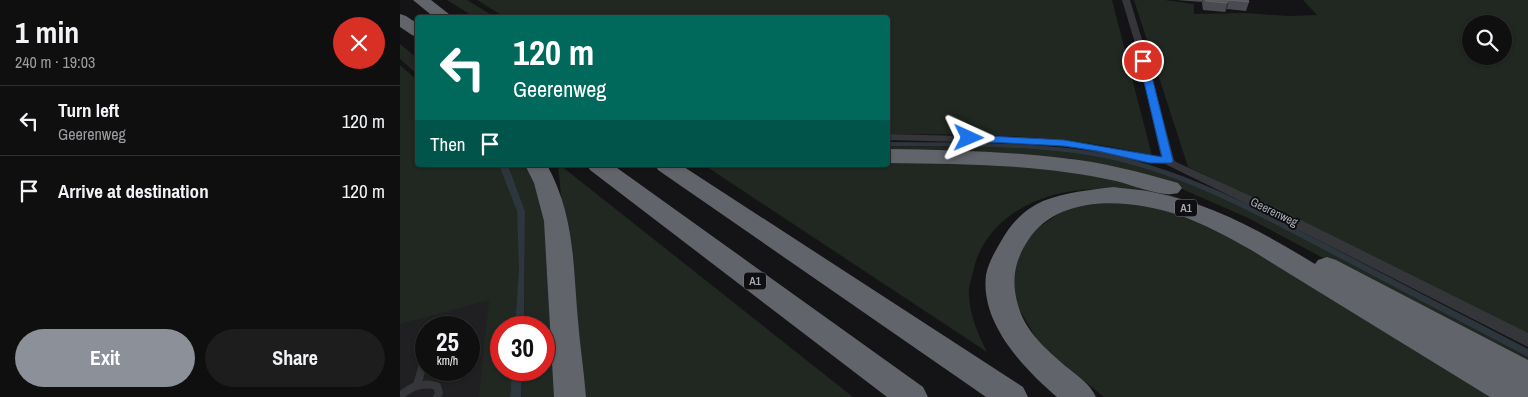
<!DOCTYPE html>
<meta charset="utf-8">
<style>
:root{--surface:#0f0f10;--page:#1d1d1e;--text:#f1f3f6;--muted:#9b9c9f;--line:#2f2f30;--accent:#8c9099}
body{margin:0;font-family:"Archivo Narrow",sans-serif;background:var(--page);color:var(--text);height:100vh;display:flex;flex-direction:column;font-size:19px;white-space:nowrap}
*{box-sizing:border-box;margin:0}
p{font-size:16px;color:var(--muted)}
.icon{flex:none;width:28px;height:28px;fill:none;stroke:currentColor;stroke-width:2;stroke-linecap:round;stroke-linejoin:round}
.map{position:relative;flex:1;overflow:hidden}
.panel{display:flex;flex-direction:column;background:var(--surface);width:400px}
.panel>*{flex:none}
.top-card{position:absolute;left:15px;top:15px;width:475px;height:152px;border-radius:5px;box-shadow:0 1px 4px #0004,0 0 0 1px var(--line);background:#00695c;color:#fff;overflow:hidden}
.controls{position:absolute;left:1062px;top:15px;display:grid;gap:10px}
.controls a{display:grid;place-items:center;width:50px;height:50px;border-radius:50%;background:var(--surface);box-shadow:0 1px 4px #0004,0 0 0 1px var(--line);font-size:25px}
.speed{position:absolute;left:15px;top:316px;display:flex;gap:10px;font-size:25px;font-weight:700;text-align:center}
.speed>*{display:grid;place-content:center;width:65px;height:65px;border-radius:50%;background:var(--surface);box-shadow:0 1px 4px #0004,0 0 0 1px var(--line);line-height:1}
.speed small{font-size:12px;font-weight:400}
.speed .limit{border:8px solid #d22;background:#fff;color:#111}
.pin{position:absolute;display:grid;place-items:center;width:42px;height:42px;color:#fff;margin:-21px;border:2px solid #fff;border-radius:50%;box-shadow:0 1px 5px #0007}
.me{position:absolute;width:55px;margin:-28px;rotate:91deg;stroke-linejoin:round;filter:drop-shadow(0 0 4px #0008)}
.turn{display:flex;align-items:center;gap:18px;height:105px;padding:0 15px;font-size:22px}
.turn .icon{width:65px;height:65px;stroke-width:2.5}
.turn b{display:block;font-size:35px;line-height:42px}
.then{display:flex;align-items:center;height:48px;padding:0 15px;background:#0003;gap:10px;font-size:19px}
.round{display:grid;place-items:center;flex:none;width:52px;height:52px;border-radius:26px;background:var(--page)}
.summary{display:flex;align-items:center;justify-content:space-between;height:85px;padding:0 15px}
h1{font-size:30px;font-weight:700;line-height:38px}
.action{display:flex;gap:10px;margin-top:auto;padding:10px 15px}
.action a{flex:1;height:58px;border-radius:30px;background:var(--accent);color:#fff;font-size:20px;font-weight:700;line-height:58px;text-align:center}
.action a+a{background:var(--page);color:var(--text)}
ul{padding:0;list-style:none}
li{display:flex;align-items:center;gap:15px;height:70px;padding:0 15px;border-top:1px solid var(--line)}
li div{flex:1}
li b{display:block;font-size:19px}
li em{font-style:normal}
main{display:flex;flex:1;min-height:0}
.map>svg:first-child{display:block}
.built{fill:#202022;fill-rule:evenodd}
.green{fill:#202821;fill-rule:evenodd}
.water{fill:#2e363d}
.lines{fill:none;stroke-linecap:round;stroke-linejoin:round}
.service{stroke:#35363a;stroke-width:8}
.minor{fill:#35363a;fill-rule:evenodd}
.motorway{fill:#62646b;fill-rule:evenodd}
.wall{fill:#4a4b51}
.shaded-wall{fill:#303135}
.building{fill:#54565b;stroke:#616369}
.route{fill:#1a73e8;stroke:#114b97}
.labels{text-anchor:middle;stroke-width:4;stroke-linejoin:round;paint-order:stroke}
.shield{fill:#0f0f11;stroke:#797c84;stroke-width:1}
.shield-label{font-size:11px;font-weight:bold;fill:#a7abb5}
.street-label{font-size:12px;fill:#a7abb5;stroke:#0f0f11}
</style>
<main>
<section class="panel">
<div class="summary"><div><h1>1 min</h1><p>240 m · 19:03</p></div><a class="round" style="background:#d93025;color:#fff"><svg class="icon" aria-label="close" viewBox="0 0 24 24"><path d="M6 6l12 12M18 6L6 18"/></svg></a></div>
<ul>
<li><svg class="icon" aria-label="left" viewBox="0 0 24 24"><path d="M17 20v-9H6M10 6l-5 5 5 5"/></svg><div><b>Turn left</b><p>Geerenweg</p></div><em>120 m</em></li>
<li><svg class="icon" aria-label="arrive" viewBox="0 0 24 24"><path d="M6 21V4h12l-3 4 3 4H6"/></svg><div><b>Arrive at destination</b></div><em>120 m</em></li>
</ul>
<div class="action"><a>Exit</a><a>Share</a></div>
</section>
<div class="map">
<svg width="1128" height="397" viewBox="0 0 1128 397">
<rect width="100%" height="100%" fill="#141416"/>
<path class="built" d="M105,277l-4,51v69h-101v-92zM26,328h43v42h-43z"/>
<g class="green">
<path d="M47,0h20l28,17h-21z"/>
<path d="M77,0h635l40,156c-85,-23 -177,-21 -264,-22v-116h-382z"/>
<path d="M734,0h31l29,4v10l50,-1 44,3 29,-1 -14,-15h225v337l-233,-119 -107,-51zM1071,24h33v32h-33z"/>
<path d="M0,44l17,14v16l-17,-15z"/>
<path d="M0,65l17,15 1,85h81c7,14 17,31 18,47 5,36 1,79 -2,115l-14,1v42h11l-2,27h-31l10,-97 -89,24z"/>
<path d="M488,146c76,1 154,-2 229,15 75,18 142,55 211,91 66,35 133,70 200,105v10l-280,-149 -75,-33 -53,-17 -51,-10 -181,-7z"/>
<path d="M488,159l148,4 115,24 61,24 25,17c-30,-9 -61,-18 -91,-27 -13,-4 -27,-10 -40,-11 -56,-4 -121,23 -133,82 -2,8 -5,16 -4,23 1,21 9,39 18,57l-283,-187h184z"/>
<path d="M108,165h17l12,23 9,35 9,174h-34l1,-27h22v-42l-20,-1 1,-116z"/>
<path d="M158,165h2l293,232h-274l-5,-72z"/>
<path d="M708,202l46,3 52,19 295,173h-397l-64,-52 -26,-45 -1,-17 2,-20 8,-19 12,-14 29,-20 22,-6z"/>
</g>
<g class="water">
<path d="M488,142c80,1 162,-2 241,17 66,17 127,49 187,80 71,37 141,73 212,110v8c-67,-35 -134,-70 -200,-105 -69,-36 -136,-73 -211,-91 -75,-17 -153,-14 -229,-15z"/>
<path d="M99,165h9l17,46 -1,116h-9l4,-59 -2,-57z"/>
<path d="M112,370h10l-1,27h-11z"/>
</g>
<g class="lines">
<g class="service">
<path d="M17,385l6,-20"/>
<path d="M0,396c11,-10 23,-14 37,-10l2,7 -2,4"/>
</g>
<path class="minor" d="M722,0h8l13,43 31,117 2,2 101,46 251,125v14l-261,-133 -102,-50 -23,-2 -66,-14 -35,-4 -153,-4v-6l153,4 35,4 53,11 32,4 -26,-114z"/>
<g class="motorway">
<path d="M13,0h18l23,18h-19z"/>
<path d="M0,14l6,2 12,8v13l-6,-2 -12,-8z"/>
<path d="M488,149c58,1 117,2 175,9 39,4 77,14 115,25l4,5 -4,5c-16,5 -45,-8 -62,-12 -75,-17 -152,-17 -228,-18z"/>
<path d="M125,165h22c28,51 26,100 31,156 2,25 6,51 8,76h-32l-10,-176 -10,-38z"/>
<path d="M187,165h26l310,222 5,10h-41l-297,-227z"/>
<path d="M255,165h26l342,222 5,10h-42l-328,-227z"/>
<path d="M714,187c12,2 25,2 38,5 59,11 112,41 163,72l3,-4 9,-3 9,3 192,100v37h-38l-239,-147c-23,-13 -47,-26 -72,-35 -47,-16 -122,-23 -152,27 -15,23 -16,46 -6,72 9,22 29,39 47,54 11,9 22,16 28,29h-39c-33,-28 -77,-74 -71,-122 2,-11 8,-22 14,-32 10,-18 23,-33 43,-42 23,-9 46,-11 71,-14z"/>
</g>
</g>
<g class="wall">
<path d="M777,0h26l-1,2z"/>
<path d="M803,0h45l1,2 -3,9 -19,-2 -2,3 -22,-2 -1,-7z"/>
</g>
<path class="shaded-wall" d="M829,0l-2,9 -2,3 2,-9z"/>
<path class="building" d="M805,0h43l1,2 -20,-2 -2,3 -21,-2z"/>
<path class="route" d="M743,58l5,3 25,100 -2,2h-21l-52,-12 -34,-5 -95,-5 -5,-3 5,-3 95,5 98,17 -23,-96z"/>
<g class="labels">
<g class="shield">
<rect x="775" y="199.5" width="22" height="17" rx="4"/>
<rect x="344" y="272.5" width="22" height="17" rx="4"/>
</g>
<g class="shield-label">
<text x="786" y="212">A1</text>
<text x="355" y="285">A1</text>
</g>
<g class="street-label">
<text transform="translate(874 212) rotate(26)" y="4">Geerenweg</text>
</g>
</g>
</svg>
<div class="controls">
<a><svg class="icon" aria-label="search" viewBox="0 0 24 24"><circle cx="10" cy="10" r="6"/><path d="M15 15l6 6"/></svg></a>
</div>
<div class="speed"><div>25<small>km/h</small></div><div class="limit">30</div></div>
<div class="pin" style="left:743px;top:61px;background:#d93025"><svg class="icon" aria-label="arrive" viewBox="0 0 24 24"><path d="M6 21V4h12l-3 4 3 4H6"/></svg></div>
<svg class="me" style="left:569px;top:138px" viewBox="-20 -20 40 40"><path d="M0-17L14 15 0 8-14 15z" fill="#1a73e8" stroke="#fff" stroke-width="4"/></svg>
<div class="top-card">
<div class="turn"><svg class="icon" aria-label="left" viewBox="0 0 24 24"><path d="M17 20v-9H6M10 6l-5 5 5 5"/></svg><div><b>120 m</b>Geerenweg</div></div>
<div class="then">Then<svg class="icon" aria-label="arrive" viewBox="0 0 24 24"><path d="M6 21V4h12l-3 4 3 4H6"/></svg></div>
</div>
</div>
</main>
